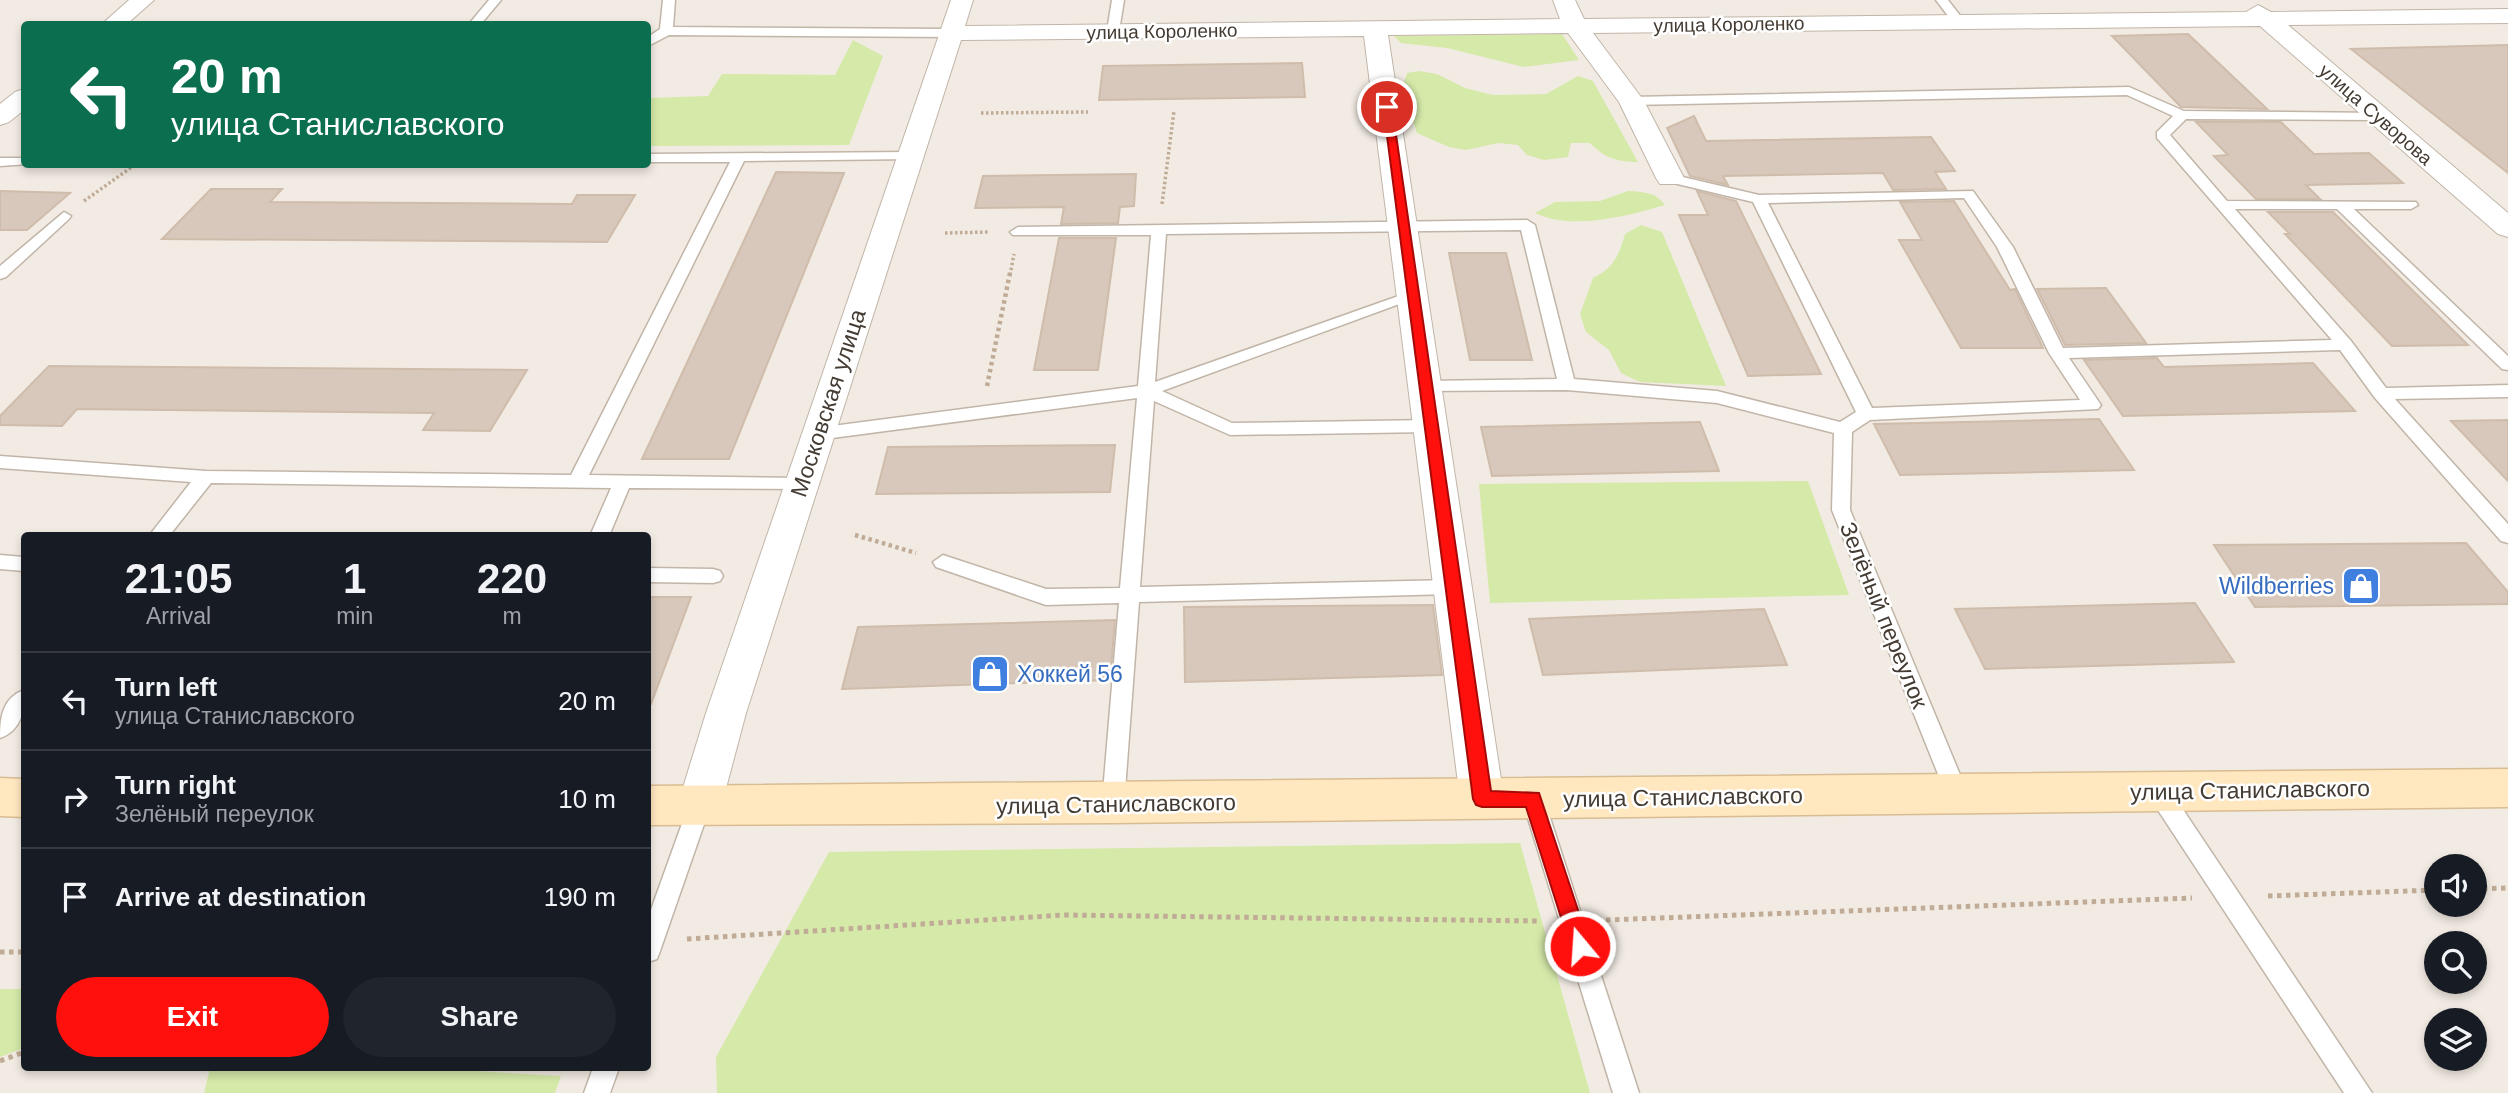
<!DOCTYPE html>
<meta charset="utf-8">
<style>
:root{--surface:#171b24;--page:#20242c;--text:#f1f3f6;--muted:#9ea1a6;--line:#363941;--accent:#ff100d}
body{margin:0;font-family:Helvetica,sans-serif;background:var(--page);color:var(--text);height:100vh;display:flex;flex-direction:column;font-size:26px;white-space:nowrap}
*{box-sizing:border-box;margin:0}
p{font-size:23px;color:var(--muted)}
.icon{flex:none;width:38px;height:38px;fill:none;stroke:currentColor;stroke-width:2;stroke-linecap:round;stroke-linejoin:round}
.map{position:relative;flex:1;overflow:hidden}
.panel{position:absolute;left:21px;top:532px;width:630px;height:539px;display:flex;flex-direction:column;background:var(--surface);border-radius:7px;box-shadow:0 4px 10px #0003}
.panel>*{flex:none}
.banner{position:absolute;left:21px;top:21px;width:630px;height:147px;border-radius:7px;box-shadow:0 4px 10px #0003;background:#0b6e4f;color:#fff;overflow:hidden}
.tools{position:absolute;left:2424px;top:854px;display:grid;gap:14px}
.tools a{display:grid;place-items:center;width:63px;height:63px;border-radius:50%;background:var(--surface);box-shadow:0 4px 10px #0003;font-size:35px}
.pin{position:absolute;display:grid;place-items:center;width:60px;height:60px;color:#fff;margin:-30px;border:4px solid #fff;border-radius:50%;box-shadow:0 2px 7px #0007}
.me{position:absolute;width:77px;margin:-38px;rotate:342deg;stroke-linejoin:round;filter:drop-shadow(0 0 5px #0008)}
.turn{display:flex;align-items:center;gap:24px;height:147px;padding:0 35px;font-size:32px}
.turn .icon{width:91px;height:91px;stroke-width:2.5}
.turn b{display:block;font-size:49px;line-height:60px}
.eta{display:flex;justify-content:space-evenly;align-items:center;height:119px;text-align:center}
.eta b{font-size:42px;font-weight:800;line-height:49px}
.cta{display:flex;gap:14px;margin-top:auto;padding:14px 35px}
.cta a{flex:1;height:80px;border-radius:42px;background:var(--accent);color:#fff;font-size:28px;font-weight:800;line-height:80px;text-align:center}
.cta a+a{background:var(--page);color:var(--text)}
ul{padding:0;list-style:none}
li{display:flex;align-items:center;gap:21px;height:98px;padding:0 35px;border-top:2px solid var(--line)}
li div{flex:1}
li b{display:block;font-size:26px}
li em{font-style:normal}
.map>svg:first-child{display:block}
.green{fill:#d5e9a9}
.building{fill:#d7c8bb;stroke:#cfbcab;stroke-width:2}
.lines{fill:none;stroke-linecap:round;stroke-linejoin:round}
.lane-casing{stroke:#c1b5a8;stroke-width:3}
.street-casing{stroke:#c1b5a8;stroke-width:2}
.secondary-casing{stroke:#d8bc92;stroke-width:3}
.path-far2{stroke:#c0ab96;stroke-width:3.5;stroke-dasharray:2.5 2.5;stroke-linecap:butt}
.path-far1{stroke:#c0ab96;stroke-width:4.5;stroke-dasharray:3.5 3.5;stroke-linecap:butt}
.path{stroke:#c0ab96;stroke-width:5;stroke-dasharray:4.5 4.5;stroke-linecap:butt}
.lane{fill:#fff;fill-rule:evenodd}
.street{fill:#fff;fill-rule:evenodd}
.secondary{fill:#ffe7c0;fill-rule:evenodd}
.route{fill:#ff100d;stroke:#a60a08;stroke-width:2}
.labels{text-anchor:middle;stroke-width:5;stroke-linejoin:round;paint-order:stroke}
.far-street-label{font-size:19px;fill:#443b33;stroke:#fff}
.street-label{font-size:23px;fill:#443b33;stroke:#fff}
.shop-label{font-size:23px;fill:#366cbe;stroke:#fff;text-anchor:end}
</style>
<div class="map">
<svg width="2508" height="1093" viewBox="0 0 2508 1093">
<rect width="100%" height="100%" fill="#f2ebe3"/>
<g class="green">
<path d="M1562,34l17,26 -55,7 -77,-19 -46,-5 -7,-7z"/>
<path d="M853,40l30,16 -34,89 -201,1v-48l60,-2 14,-22 113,1z"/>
<path d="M1419,71l18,3 28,14 28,7 53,-1 32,-18 15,5 45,81c-20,0 -34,-4 -48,-19h-19l-3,14 -24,3 -17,-5 -9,-10 -20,-2 -32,7 -17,-3 -32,-14 -15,-45 5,-15z"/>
<path d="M1628,191c15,1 28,1 37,14 -38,11 -93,26 -130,8l20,-11 45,-1z"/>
<path d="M1641,225l21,7 64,154 -86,-4 -19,-9 -12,-23 -23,-18 -6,-18 13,-36c21,-10 26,-23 32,-44z"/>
<path d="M1808,481l41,114 -359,8 -11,-119z"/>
<path d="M1520,843l70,250h-873l-1,-36 113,-205z"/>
<path d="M0,989h24v59l-24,9z"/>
<path d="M210,1068h214l137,8 -6,17h-351z"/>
</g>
<g class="building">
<path d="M2188,34l79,75 -86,-2 -69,-71z"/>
<path d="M2508,45v128l-157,-124z"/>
<path d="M1302,63l3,34 -206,3 4,-34z"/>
<path d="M1694,116l12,25 225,-4 24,34 -20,1 11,17 -53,1 -10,-17 -160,3 5,9 -38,-9 -23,-48z"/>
<path d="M2196,122h85l33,32 55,-1 34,30 -97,2 14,14h-64l-42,-43 14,-1z"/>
<path d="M776,172l68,1 -115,286h-87z"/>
<path d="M1136,174l-2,32 -14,1 -2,16 -57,1 3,-17 -89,1 8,-32z"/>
<path d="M211,189h71l-12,13 302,2 5,-9h58l-28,47 -445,-3z"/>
<path d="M0,191l70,2 -43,37h-27z"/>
<path d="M1697,191l39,10 85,173 -73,2 -69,-161h29z"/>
<path d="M1954,201l56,89 5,-1 28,59h-82l-62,-108h23l-22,-38z"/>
<path d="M2268,212h65l135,133 -76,1 -107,-112h5z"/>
<path d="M1059,238h57l-18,132h-64z"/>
<path d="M1449,253h57l26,107h-62z"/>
<path d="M2106,288l40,55 -81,2 -28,-56z"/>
<path d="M2157,358l7,9 149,-4 42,48 -232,5 -39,-56z"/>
<path d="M49,366l478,4 -37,61 -67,-1 11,-17 -357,-4 -15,17 -62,-1v-9z"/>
<path d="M2099,419l35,51 -234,5 -26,-51z"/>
<path d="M2508,420v61l-57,-60z"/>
<path d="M1700,422l19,49 -227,5 -11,-49z"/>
<path d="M1115,445l-5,47 -234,2 12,-47z"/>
<path d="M2466,543l42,49v12l-253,3 -41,-62z"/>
<path d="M648,597h43l-40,107 -3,-1z"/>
<path d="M2195,603l39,59 -249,7 -30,-60z"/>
<path d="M1433,605l9,70 -257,7 -1,-75z"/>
<path d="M1764,609l23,56 -244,10 -14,-56z"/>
<path d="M1115,620l-5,60 -268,9 16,-62z"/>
</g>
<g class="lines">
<defs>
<g id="lane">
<path d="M489,0h12l-20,24h-12z"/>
<path d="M663,0h12l-2,27 277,2 6,4 -6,4 -281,-2 -21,11v-9l12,-8z"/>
<path d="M1112,0h12l-5,31 -6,4 -6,-4z"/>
<path d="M1936,0h12l17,22 -2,3h-8z"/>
<path d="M2129,87l55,24 199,2 2,3 -7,4 -192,-1 -16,16 57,66 189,1 2,3 -7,4h-57l154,147v14l-6,-1 -165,-160h-102l116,132 35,47 122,-3v12l-113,2 113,125v19l-7,-2 -126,-143 -35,-48 -271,8 32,47 -3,4 -228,11 -18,12 -2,78 118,284 -3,7 -8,3 -8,-3 -3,-7 -114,-284 2,-77 -117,-30 -150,-13 -147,1 -3,-4 3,-4 6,-2 131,-2 -36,-149 -355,4 -11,148 252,-89h12l2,3 -259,95 70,32 199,-3 9,6 -9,6 -201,3 -76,-34 -14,186 313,-7 7,2 3,5 -3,5 -7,2 -314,8 -15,202 -3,7 -8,3 -8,-3 -3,-7 17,-201 -73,2 -110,-38 -3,-5 10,-7 103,34 74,-1 17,-190 -320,42 -9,-6 9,-6 321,-42 13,-151h-138l-3,-3 8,-5 509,-7 8,5 39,154 143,12 123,31 16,-10 -103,-210 -88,-21 -2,-3 7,-4 89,21 214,-4 40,56 50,101 269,-8 -175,-202v-6l16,-16 -46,-21 -496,10 -7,-4 7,-4zM1964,198l33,49 52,106 31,47 -208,8 -104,-205z"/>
<path d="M909,152l7,4 -2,3 -170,2 -155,314 212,3 9,6 -2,5 -179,-1 -20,48h-19l21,-48 -400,-5 -42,53h-20l42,-54 -191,-14v-12l206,15 365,4 159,-313h-82v-8z"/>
<path d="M0,158h24v6h5l-29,2z"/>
<path d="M64,212l7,4 -2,3 -63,58 -6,2v-13z"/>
<path d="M0,555l24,2v14l-24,-2z"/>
<path d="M648,568l65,1 7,2 3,5 -3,5 -7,2 -65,-1z"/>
<path d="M24,690c2,19 -3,41 -24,48 0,-20 2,-40 24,-48z"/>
<path d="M2158,781l8,3 206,309h-28l-194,-295 -3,-7 3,-7z"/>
<path d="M1533,789l8,3 3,7 95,294h-26l-91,-294 3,-7z"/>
<path d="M699,797l8,3 3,7 -50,144 -3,8 -9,3v-44l40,-111 3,-7z"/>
<path d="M593,1068h26l-9,25h-26z"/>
</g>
<g id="street">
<path d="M129,0h25l-27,24h-25z"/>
<path d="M951,0h22l-8,26 595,-7 -7,-19h22l9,19 662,-7 12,-7 13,7 237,-3v14l-220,2 220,188v24l-10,-3 -238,-208 -667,7 51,68 40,77 -4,6h-20l-4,-6 -37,-76 -51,-69 -180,2 116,764 -7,13 -15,6 -15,-6 -7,-13 -96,-763 -403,4 -215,673 -25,94 -7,13 -15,6 -15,-6 -7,-13 29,-94z"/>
<path d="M24,89v21l-15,12 -9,3v-21l15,-12z"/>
</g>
<g id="secondary">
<path d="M2508,769v38l-1395,16 -465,2v-39z"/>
<path d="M0,778l24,1v38l-24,-1z"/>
</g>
</defs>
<use href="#lane" class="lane-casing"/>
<use href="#street" class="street-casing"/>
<use href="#secondary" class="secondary-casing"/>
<g class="path-far2">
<path d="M981,113l107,-1"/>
<path d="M84,201l52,-37"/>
<path d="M1162,204l12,-93"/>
<path d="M945,233l45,-1"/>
<path d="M1010,275l4,-21"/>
</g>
<g class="path-far1">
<path d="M987,386l23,-113"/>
<path d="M855,535l61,18"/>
</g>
<g class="path">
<path d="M2474,889l34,-1"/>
<path d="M2268,896l168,-6"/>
<path d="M1606,920l586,-22"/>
<path d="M687,939l377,-24 474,6"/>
<path d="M0,952h24"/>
<path d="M0,1061l24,-9"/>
</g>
<use href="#lane" class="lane"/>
<use href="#street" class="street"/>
<use href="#secondary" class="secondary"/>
</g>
<path class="route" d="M1383,105l9,2 99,684 48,2 51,153 -3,7 -7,3 -7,-3 -3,-7 -44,-139h-44l-6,-2 -3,-6z"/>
<defs>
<symbol id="shop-square" viewBox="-11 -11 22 22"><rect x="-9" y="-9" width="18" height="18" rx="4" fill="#3f7fe0" stroke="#fff"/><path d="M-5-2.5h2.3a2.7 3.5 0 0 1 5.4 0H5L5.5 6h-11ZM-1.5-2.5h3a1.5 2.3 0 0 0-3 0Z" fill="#fff"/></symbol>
</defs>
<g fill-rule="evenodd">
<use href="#shop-square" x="2339" y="564" width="44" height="44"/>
<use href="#shop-square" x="968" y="652" width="44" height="44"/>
</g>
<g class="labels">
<g class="far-street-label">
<text transform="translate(1729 24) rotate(-1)" y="7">улица Короленко</text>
<text transform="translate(1162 31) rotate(-1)" y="7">улица Короленко</text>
<text transform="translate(2376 114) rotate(41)" y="7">улица Суворова</text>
</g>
<g class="street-label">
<text transform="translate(828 403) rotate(-72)" y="8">Московская улица</text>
<text transform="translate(1884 615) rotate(68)" y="8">Зелёный переулок</text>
<text transform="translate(2250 790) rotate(-1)" y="8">улица Станиславского</text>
<text transform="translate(1683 797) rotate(-1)" y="8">улица Станиславского</text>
<text transform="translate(1116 804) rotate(-1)" y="8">улица Станиславского</text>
</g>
<g class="shop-label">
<text x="2334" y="594">Wildberries</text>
<text x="1017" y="682" text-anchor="start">Хоккей 56</text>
</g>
</g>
</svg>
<div class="tools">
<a><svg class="icon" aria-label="sound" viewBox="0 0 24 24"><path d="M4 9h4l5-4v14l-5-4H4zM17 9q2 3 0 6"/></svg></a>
<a><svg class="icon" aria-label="search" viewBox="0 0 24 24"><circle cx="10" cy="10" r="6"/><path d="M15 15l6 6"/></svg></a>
<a><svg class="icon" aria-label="layers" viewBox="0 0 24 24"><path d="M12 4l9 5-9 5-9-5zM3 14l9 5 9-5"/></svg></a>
</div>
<div class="pin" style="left:1387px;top:107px;background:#d93025"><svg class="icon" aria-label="arrive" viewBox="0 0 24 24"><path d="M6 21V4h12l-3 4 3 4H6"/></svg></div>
<svg class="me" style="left:1580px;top:946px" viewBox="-20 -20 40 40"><circle r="17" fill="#ff100d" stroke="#fff" stroke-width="3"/><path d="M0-11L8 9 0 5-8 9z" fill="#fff"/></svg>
<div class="banner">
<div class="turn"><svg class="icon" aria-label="left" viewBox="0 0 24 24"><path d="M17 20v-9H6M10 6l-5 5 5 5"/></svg><div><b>20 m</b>улица Станиславского</div></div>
</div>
<section class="panel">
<div class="eta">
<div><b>21:05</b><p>Arrival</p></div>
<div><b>1</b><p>min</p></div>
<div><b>220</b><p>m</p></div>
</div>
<ul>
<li><svg class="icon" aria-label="left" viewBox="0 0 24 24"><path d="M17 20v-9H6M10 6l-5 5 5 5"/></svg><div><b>Turn left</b><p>улица Станиславского</p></div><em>20 m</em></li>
<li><svg class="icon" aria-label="right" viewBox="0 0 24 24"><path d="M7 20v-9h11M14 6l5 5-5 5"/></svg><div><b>Turn right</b><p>Зелёный переулок</p></div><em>10 m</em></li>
<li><svg class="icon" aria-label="arrive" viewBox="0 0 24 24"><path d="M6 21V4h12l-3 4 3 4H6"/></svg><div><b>Arrive at destination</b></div><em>190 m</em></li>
</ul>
<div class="cta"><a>Exit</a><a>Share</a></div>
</section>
</div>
